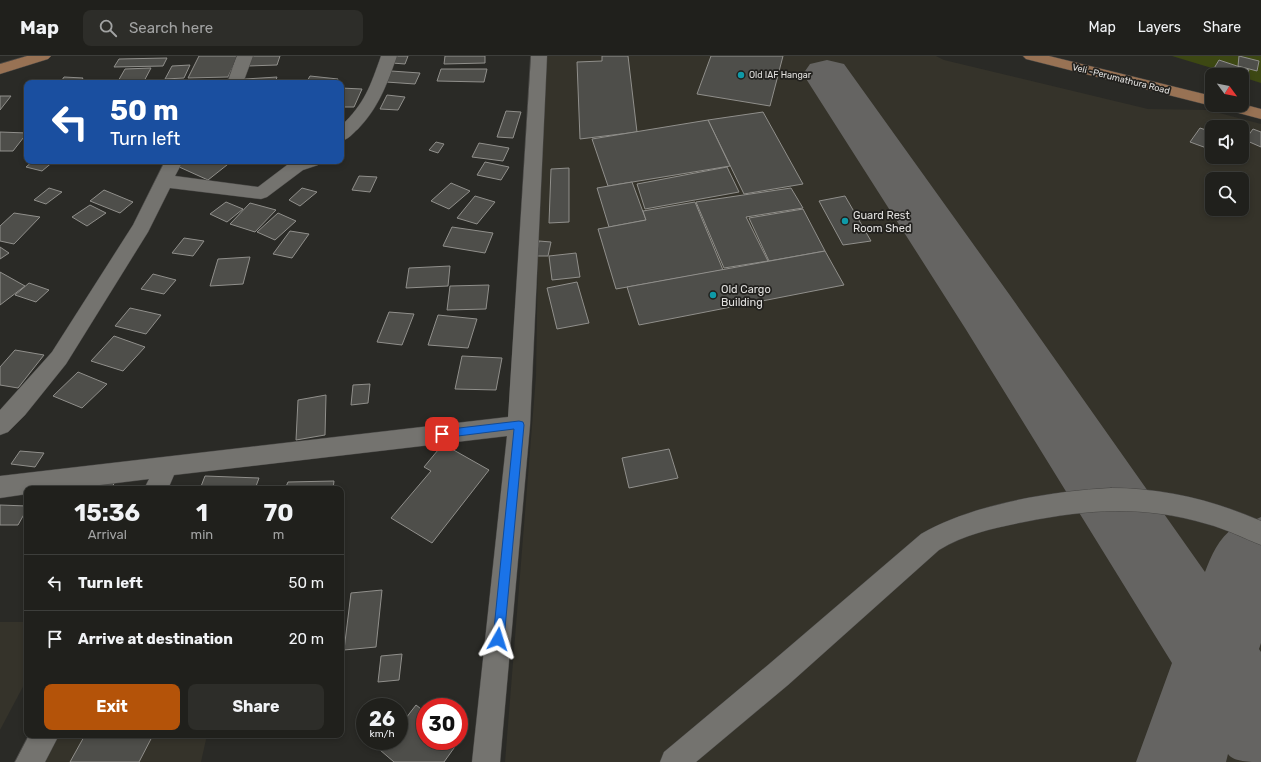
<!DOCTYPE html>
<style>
:root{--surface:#20201c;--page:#2d2d29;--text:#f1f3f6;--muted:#a2a3a3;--line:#3d3e3b;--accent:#b45309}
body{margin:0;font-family:Rubik,sans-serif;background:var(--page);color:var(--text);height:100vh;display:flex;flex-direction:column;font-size:15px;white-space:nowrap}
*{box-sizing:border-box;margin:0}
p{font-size:13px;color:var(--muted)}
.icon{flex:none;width:22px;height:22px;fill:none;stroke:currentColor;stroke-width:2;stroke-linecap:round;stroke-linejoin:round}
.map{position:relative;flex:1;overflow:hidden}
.drawer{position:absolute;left:24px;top:430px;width:320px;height:252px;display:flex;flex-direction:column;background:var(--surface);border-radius:8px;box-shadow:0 2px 6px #0003,0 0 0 1px var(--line)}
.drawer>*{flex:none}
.banner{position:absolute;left:24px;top:24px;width:320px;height:84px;border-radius:8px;box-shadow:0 2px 6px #0003,0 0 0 1px var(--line);background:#1a4fa0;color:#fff;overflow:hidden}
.needle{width:26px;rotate:122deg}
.controls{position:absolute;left:1205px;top:12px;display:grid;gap:8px}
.controls a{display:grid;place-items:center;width:44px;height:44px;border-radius:8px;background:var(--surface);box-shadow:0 2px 6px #0003,0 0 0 1px var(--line);font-size:20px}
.speed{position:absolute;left:356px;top:642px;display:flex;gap:8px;font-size:20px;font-weight:700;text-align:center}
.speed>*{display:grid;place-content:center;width:52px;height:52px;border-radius:50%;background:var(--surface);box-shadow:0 2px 6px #0003,0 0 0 1px var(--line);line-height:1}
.speed small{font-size:10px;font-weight:400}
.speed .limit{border:6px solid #d22;background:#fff;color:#111}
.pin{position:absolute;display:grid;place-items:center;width:34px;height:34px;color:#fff;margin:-17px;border-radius:8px;box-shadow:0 2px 6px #0006}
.me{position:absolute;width:44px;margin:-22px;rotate:6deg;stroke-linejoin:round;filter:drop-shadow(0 0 3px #0008)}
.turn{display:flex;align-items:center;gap:14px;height:84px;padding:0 20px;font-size:18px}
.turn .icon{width:52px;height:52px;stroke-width:2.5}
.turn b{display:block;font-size:28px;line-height:34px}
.eta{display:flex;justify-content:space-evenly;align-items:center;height:68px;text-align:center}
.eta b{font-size:24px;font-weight:700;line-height:28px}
.button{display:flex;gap:8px;margin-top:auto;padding:8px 20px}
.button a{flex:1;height:46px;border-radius:8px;background:var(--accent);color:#fff;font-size:16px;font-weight:700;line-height:46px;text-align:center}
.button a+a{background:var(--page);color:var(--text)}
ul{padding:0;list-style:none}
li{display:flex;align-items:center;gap:12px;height:56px;padding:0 20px;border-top:1px solid var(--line)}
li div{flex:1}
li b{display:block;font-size:15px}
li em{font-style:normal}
header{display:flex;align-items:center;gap:24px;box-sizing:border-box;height:56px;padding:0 20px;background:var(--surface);border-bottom:1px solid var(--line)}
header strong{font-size:19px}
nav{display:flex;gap:22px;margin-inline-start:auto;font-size:14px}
.search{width:280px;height:36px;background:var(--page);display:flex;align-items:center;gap:10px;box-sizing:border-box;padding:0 14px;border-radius:8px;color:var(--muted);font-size:15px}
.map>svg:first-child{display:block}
.built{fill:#35332a;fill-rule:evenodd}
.green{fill:#3d4813}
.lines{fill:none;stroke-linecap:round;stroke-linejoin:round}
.taxiway{fill:#656462;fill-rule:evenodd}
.building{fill:#4e4e4a;stroke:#908f8b}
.minor-casing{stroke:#484745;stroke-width:1}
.major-casing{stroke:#484745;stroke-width:1}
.minor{fill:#74736f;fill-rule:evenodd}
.major{fill:#987254;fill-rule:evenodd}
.route{fill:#1a73e8;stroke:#114b97}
.culture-dot{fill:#0f9aa8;stroke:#21201d;stroke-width:1.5}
.labels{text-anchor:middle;stroke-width:3.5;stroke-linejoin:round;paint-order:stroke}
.far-poi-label{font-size:9px;fill:#e0dfdd;stroke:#21201d;text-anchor:start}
.far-street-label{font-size:9px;fill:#e0dfdd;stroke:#21201d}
.poi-label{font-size:11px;fill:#e0dfdd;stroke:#21201d;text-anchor:start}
</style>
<header>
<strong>Map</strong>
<div class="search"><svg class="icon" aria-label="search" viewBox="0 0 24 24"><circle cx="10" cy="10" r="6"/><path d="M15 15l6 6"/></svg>Search here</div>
<nav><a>Map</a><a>Layers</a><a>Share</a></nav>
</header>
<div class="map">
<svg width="1261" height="706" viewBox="0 0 1261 706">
<rect width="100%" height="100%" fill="#2a2a26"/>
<g class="built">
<path d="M541,0h395l8,4 204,49 60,1 53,14v638h-756l31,-386zM1212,71h30v30h-30zM1212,123h30v30h-30z"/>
<path d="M0,566h27v57l-27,51z"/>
<path d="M54,679h153l-6,27h-163z"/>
</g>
<path class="green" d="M1172,0h89v27l-19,-6v-2h-7z"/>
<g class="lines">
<path class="taxiway" d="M827,4l17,4 165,230 196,278c6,-16 14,-35 29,-44 8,-5 19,-7 27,-11v126l-2,6 2,3v110c-11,0 -27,0 -33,-8l-2,8h-90l36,-99 -207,-335 -162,-254 7,-10z"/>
</g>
<g class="building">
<path d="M199,0h39l-10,21 -40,1z"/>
<path d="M252,0h28l-3,9 -29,1z"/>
<path d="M395,0h13l-3,8 -13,-1z"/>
<path d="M445,0h40v7l-41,1z"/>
<path d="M602,0h26l9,76 -57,7 -3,-77 25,-1z"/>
<path d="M711,0h72l-13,50 -73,-12z"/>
<path d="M1239,0l20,5 -2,10 -19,-5z"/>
<path d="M167,2l-4,8 -49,1 5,-8z"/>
<path d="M1219,4l30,10 -5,10h-2v-5h-14l-15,-5z"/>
<path d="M190,9l-6,13 -19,1 7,-13z"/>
<path d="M151,12l-8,15h-26l8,-14z"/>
<path d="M441,13h46l-3,13 -47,-1z"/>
<path d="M391,15l29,2 -5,11 -29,-2z"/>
<path d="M310,20l28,3 -2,4h-30z"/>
<path d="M64,21l19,1 -3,5h-20z"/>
<path d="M277,21l-2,6h-31l1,-4z"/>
<path d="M341,32l21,1 -8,18h-13z"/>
<path d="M387,39l18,2 -7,13 -18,-1z"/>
<path d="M0,40h11l-11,14z"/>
<path d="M506,55l15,1 -8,26 -16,-1z"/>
<path d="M763,56l40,72 -59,10 -36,-74z"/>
<path d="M708,64l22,46 -122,20 -16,-47z"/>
<path d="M1200,72l12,4v18l-22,-8z"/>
<path d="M1253,73l8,3v15l-16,-7z"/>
<path d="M0,76l27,1 -14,18h-13z"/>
<path d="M436,86l8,2 -6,9 -9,-3z"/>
<path d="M479,87l30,5 -6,13 -31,-4z"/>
<path d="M33,105h21l-12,10 -16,-4z"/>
<path d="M184,105h48l-24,19 -31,-14z"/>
<path d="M485,106l24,5 -8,13 -24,-5z"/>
<path d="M727,111l12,25 -94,17 -8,-25z"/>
<path d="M569,112v54l-20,1 2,-54z"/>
<path d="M359,120l18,1 -7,15 -18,-2z"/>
<path d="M632,126l14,38 -37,7 -12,-39z"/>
<path d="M451,127l19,8 -21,18 -18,-8z"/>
<path d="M49,132l13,4 -16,12 -12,-4z"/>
<path d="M302,132l15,4 -17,14 -11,-6z"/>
<path d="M791,132l12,20 -57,9 22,44 -44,7 -28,-66z"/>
<path d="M104,134l29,12 -13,11 -30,-12z"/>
<path d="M475,140l20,6 -18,22 -20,-6z"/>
<path d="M845,140l26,45 -28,4 -24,-44z"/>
<path d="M226,146l17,7 -16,13 -17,-8z"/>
<path d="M695,146l28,68 -107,19 -18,-60 48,-9 -3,-9z"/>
<path d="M250,147l26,7 -21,22 -25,-8z"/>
<path d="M90,149l16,8 -19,13 -15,-9z"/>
<path d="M803,153l22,42 -56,10 -20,-43z"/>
<path d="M14,157l26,4 -26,27 -14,-3v-15z"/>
<path d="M278,157l18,8 -21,19 -18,-8z"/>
<path d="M452,171l41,6 -8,20 -42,-7z"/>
<path d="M290,175l19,3 -17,24 -19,-4z"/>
<path d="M184,182l20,3 -11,15 -21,-3z"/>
<path d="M539,185l12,1 -3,14h-12z"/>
<path d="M0,191l9,6 -9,6z"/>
<path d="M825,195l19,34 -205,40 -12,-38z"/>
<path d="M576,197l4,24 -28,3 -3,-24z"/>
<path d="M250,201l-7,27 -33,2 8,-27z"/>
<path d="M450,210l-2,20 -42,2 3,-20z"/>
<path d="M0,216l25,14 -25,19z"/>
<path d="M153,218l23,6 -12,14 -23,-5z"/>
<path d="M577,226l12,41 -32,6 -10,-41z"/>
<path d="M29,227l20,7 -13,12 -21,-7z"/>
<path d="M489,229l-3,24 -39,1 3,-24z"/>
<path d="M130,252l31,7 -15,19 -31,-8z"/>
<path d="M389,256l25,2 -12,31 -25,-3z"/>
<path d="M438,259l39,4 -9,29 -40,-3z"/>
<path d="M114,280l31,11 -22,24 -32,-10z"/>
<path d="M15,294l29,5 -26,33 -18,-3v-18z"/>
<path d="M462,300l40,2 -6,32 -41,-1z"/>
<path d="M78,316l29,12 -25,24 -29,-12z"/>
<path d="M370,328l-2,19 -17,2 2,-20z"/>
<path d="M326,339l-1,40 -29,5 2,-40z"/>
<path d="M443,388l46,26 -57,73 -41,-25 40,-47 -7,-4z"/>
<path d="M669,393l9,29 -49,10 -7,-30z"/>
<path d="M20,395l24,2 -9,14 -24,-3z"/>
<path d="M205,420l54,2 -4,11h-55z"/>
<path d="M115,424l-3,9h-55z"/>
<path d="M334,425l-1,8h-48l3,-7z"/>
<path d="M0,449l27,1v3l-9,16h-18z"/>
<path d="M382,534l-6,57 -32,3 7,-57z"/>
<path d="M402,598l-3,26 -21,2 3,-26z"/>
<path d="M416,649l9,7v29h34l-15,21h-50l-14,-12 8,-9h11v-14z"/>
<path d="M85,679h68l-14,27h-69z"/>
</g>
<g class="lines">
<defs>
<g id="minor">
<path d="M237,0h16l-10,27h-16z"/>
<path d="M381,0h16c-10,28 -18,51 -39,73 -6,5 -9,10 -17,12v-15c24,-23 29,-39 40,-70z"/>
<path d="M531,0h16l-17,369 -30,337h-28l35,-326 -333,39 -6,14h-24l5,-10 -82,10h-40v5l-27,4v-22l508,-59z"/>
<path d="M165,105h18l-8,15 83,11 33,-25 30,-1 -3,4 -15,5 -36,27 -6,2 -91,-11 -22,44 -82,132 -41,51 -17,17 -8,3v-25l52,-58 81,-127z"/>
<path d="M1111,432c52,0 102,12 150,33v24c-18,-7 -35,-16 -54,-21 -65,-19 -117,-15 -183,-2 -30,6 -59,12 -85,28l-151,135 -92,77h-36l4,-10 104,-87 153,-131c52,-30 131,-43 190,-46z"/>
<path d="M29,679h30l-14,27h-30z"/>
</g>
<g id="major">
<path d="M27,0h24l-3,3 -48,15v-10z"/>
<path d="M1023,0h26l163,40v9h3l-3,1 -186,-47z"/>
<path d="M1242,48l19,5v10l-41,-11 -2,-3z"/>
</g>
</defs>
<use href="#minor" class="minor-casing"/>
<use href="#major" class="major-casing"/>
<use href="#minor" class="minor"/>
<use href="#major" class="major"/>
</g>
<path class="route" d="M519,365l4,1 1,3 -20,214 -2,4 -4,2 -3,-2 -2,-4 21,-210 -72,9 -3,-1 -2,-3 2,-3 3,-1z"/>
<g class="culture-dot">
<circle cx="741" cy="19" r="4"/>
<circle cx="845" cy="165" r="4"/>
<circle cx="713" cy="239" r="4"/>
</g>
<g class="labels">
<g class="far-poi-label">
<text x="749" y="22">Old IAF Hangar</text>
</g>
<g class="far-street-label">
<text transform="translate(1121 23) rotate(14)" y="3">Veli -Perumathura Road</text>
</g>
<g class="poi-label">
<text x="853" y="163">Guard Rest<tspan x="853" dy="13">Room Shed</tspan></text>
<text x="721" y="237">Old Cargo<tspan x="721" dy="13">Building</tspan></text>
</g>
</g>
</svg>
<div class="controls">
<a><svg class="needle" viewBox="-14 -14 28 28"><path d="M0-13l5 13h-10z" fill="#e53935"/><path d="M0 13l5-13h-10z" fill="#a2a3a3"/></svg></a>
<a><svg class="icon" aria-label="sound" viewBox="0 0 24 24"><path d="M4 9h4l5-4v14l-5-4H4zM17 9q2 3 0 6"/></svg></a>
<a><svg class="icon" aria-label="search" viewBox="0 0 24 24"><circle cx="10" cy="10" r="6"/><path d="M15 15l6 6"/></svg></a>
</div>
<div class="speed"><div>26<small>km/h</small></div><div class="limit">30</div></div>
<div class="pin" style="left:442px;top:378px;background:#d93025"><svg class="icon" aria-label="arrive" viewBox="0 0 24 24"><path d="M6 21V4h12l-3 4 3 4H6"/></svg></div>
<svg class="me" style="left:498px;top:583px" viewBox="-20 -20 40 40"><path d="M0-17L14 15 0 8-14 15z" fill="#1a73e8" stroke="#fff" stroke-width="4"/></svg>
<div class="banner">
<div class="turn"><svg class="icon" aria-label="left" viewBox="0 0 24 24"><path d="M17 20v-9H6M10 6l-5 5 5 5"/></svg><div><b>50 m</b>Turn left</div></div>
</div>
<section class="drawer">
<div class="eta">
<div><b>15:36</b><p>Arrival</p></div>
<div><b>1</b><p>min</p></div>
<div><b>70</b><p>m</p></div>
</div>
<ul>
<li><svg class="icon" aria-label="left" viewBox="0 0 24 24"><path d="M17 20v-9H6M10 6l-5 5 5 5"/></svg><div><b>Turn left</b></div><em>50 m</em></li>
<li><svg class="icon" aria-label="arrive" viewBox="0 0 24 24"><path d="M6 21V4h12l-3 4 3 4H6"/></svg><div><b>Arrive at destination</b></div><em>20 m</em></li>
</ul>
<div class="button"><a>Exit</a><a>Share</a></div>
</section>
</div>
